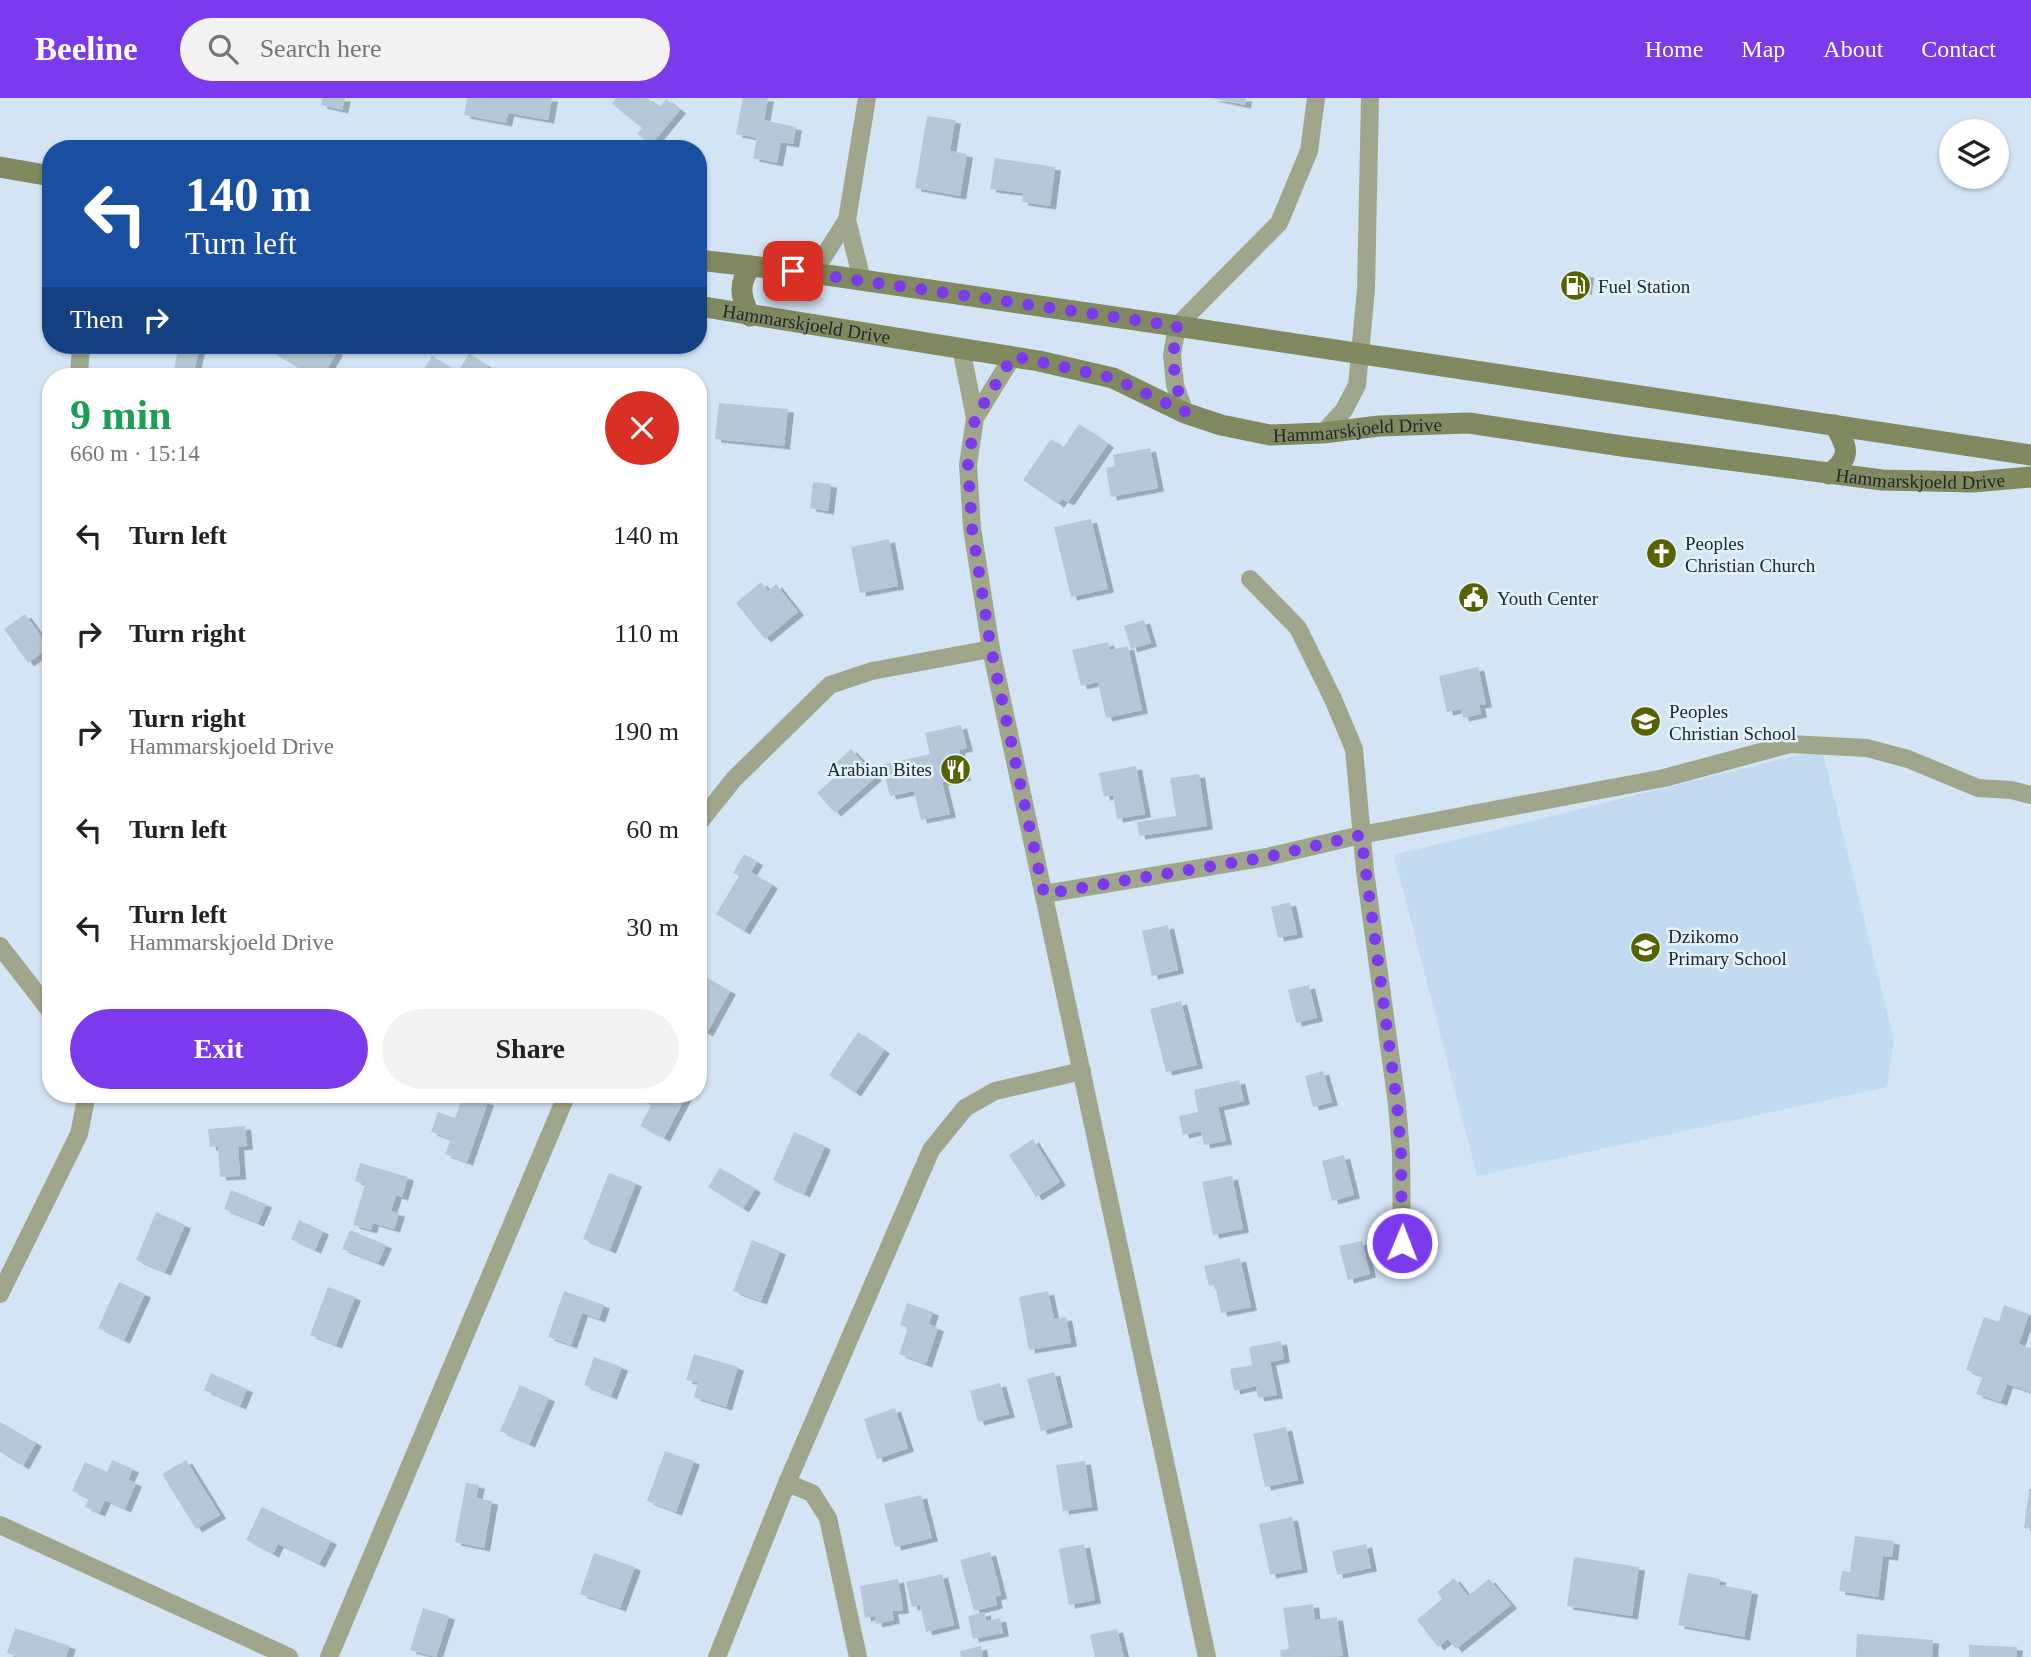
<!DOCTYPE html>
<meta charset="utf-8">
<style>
:root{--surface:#fff;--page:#f2f2f2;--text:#222;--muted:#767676;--accent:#7c3aed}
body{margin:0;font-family:"Times New Roman",serif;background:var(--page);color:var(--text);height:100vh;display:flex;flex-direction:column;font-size:26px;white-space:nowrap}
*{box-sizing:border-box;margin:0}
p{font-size:23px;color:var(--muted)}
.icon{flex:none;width:38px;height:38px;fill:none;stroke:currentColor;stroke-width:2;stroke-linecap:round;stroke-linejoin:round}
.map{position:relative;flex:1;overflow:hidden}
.details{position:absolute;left:42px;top:270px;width:665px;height:735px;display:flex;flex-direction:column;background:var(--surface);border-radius:28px;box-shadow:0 2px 5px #0004}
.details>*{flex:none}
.hud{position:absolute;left:42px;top:42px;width:665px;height:214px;border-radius:28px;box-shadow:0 2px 5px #0004;background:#1a4fa0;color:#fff;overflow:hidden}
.controls{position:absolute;left:1939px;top:21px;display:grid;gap:14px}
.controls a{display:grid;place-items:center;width:70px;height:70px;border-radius:50%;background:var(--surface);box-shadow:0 2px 5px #0004;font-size:35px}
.pin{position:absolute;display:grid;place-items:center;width:60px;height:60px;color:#fff;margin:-30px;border-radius:14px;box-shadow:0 4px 10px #0006}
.me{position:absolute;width:77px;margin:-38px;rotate:1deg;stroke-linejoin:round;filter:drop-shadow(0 0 5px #0008)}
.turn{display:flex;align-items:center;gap:24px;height:147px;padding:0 28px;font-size:32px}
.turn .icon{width:91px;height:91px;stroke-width:2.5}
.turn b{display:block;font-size:49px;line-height:60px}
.then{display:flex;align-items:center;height:66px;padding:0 28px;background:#0003;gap:14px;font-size:26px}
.round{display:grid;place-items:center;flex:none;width:74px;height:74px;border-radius:37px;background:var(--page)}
.overview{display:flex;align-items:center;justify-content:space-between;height:119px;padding:0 28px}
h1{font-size:42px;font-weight:700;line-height:52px;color:#1e9e55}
.action{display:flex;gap:14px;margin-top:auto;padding:14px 28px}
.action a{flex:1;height:80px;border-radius:42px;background:var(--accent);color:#fff;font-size:28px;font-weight:700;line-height:80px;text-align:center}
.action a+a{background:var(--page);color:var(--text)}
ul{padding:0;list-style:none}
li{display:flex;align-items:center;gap:21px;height:98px;padding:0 28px}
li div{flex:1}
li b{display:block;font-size:26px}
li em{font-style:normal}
header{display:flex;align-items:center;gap:42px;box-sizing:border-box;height:98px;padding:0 35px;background:var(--accent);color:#fff}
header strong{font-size:33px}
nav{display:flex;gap:38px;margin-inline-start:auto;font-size:24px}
.search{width:490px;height:63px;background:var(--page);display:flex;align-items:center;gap:18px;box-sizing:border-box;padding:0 24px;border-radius:38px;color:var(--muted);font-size:26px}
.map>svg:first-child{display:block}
.built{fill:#c2dbf0}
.building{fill:#b6c8d7;filter:url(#shadow)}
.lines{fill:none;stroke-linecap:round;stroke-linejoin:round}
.street{stroke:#a0a68b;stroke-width:18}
.secondary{stroke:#818960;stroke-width:21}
.route{stroke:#7c3aed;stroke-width:12;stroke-dasharray:0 21.6}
.labels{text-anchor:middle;stroke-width:5;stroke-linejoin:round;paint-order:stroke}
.poi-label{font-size:19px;fill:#20272d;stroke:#e3f2ff;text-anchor:start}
.street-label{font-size:19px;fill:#20272d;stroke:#e3f2ff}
</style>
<header>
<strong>Beeline</strong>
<div class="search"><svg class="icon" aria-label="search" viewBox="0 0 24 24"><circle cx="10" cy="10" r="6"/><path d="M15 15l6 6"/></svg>Search here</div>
<nav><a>Home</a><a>Map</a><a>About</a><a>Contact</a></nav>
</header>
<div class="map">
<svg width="2031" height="1559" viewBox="0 0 2031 1559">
<defs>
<filter id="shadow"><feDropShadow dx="6" dy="3.5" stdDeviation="0" flood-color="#0004"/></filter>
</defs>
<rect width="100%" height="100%" fill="#d3e5f5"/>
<path class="built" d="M1822,651l72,291 -7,47 -410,89 -83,-321z"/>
<g class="building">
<path d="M322,0h23l-3,12 -21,-5z"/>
<path d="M467,0h85l-4,22 -40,-7 -2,10 -42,-8z"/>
<path d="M616,0h31l12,10 7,-9 14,11 -29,35 -14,-11 5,-6 -30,-24z"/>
<path d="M743,0h25l-4,22 32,7 -3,17 -12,-2 -4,21 -24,-5 4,-20 -21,-4z"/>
<path d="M1211,0h35l-1,7z"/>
<path d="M927,18l28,4 -5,31 17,3 -7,42 -45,-8z"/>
<path d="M995,60l60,9 -5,39 -28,-4 1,-9 -33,-4z"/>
<path d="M1566,174l22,2 -2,17 -22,-2z"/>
<path d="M179,247h21l-6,28 -20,-4z"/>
<path d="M269,247h55l13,7 -14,24h-11l-45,-27z"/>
<path d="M469,256l19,12 -6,10h-47l-11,-7 8,-13 26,16z"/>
<path d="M719,305l69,6 -4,37 -69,-7z"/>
<path d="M1079,326l29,20 -40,58 -6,-3 -4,5 -35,-24 28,-41 12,9z"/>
<path d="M1150,350l8,40 -47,9 -5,-29 9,-2 -2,-11z"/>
<path d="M813,384l18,2 -3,27 -18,-3z"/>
<path d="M1091,421l17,70 -37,8 -17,-70z"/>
<path d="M889,441l9,47 -38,7 -9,-46z"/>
<path d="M761,484l7,9 8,-7 22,28 -33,27 -29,-36z"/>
<path d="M25,516l24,33 -21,16 -24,-34z"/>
<path d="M1144,522l7,23 -20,6 -7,-23z"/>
<path d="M1108,544l2,8 18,-4 14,64 -36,8 -8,-36 -17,4 -9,-36z"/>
<path d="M1478,569l8,37 -7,1 2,9 -18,4 -2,-9 -14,3 -8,-36z"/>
<path d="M961,627l6,23 -8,2 6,27 -23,5 8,32 -29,6 -7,-29 -24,5 -8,-31 48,-11 -5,-21z"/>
<path d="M851,651l25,28 -41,36 -18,-20 18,-16 -7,-7z"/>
<path d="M1136,668l9,48 -28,5 -4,-24 -9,2 -5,-24z"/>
<path d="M1199,676l8,52 -68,10 -2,-14 39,-6 -6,-38z"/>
<path d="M744,756l13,8 -6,10 21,13 -28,46 -28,-17 23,-38 -6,-3z"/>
<path d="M1290,804l7,32 -19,4 -7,-31z"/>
<path d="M1168,827l10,45 -26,6 -10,-45z"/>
<path d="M698,875l32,18 -23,42 -9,-5z"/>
<path d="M1309,887l8,33 -21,5 -8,-33z"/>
<path d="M1181,903l16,64 -31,7 -16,-63z"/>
<path d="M858,934l26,18 -29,43 -26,-18z"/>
<path d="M1323,973l9,31 -19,5 -8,-31z"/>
<path d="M1239,982l5,21 -26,6 8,34 -22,4 -3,-14 -18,4 -4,-19 19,-4 -4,-22z"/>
<path d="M464,996l24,8 -21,60 -22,-8 6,-15 -20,-7 7,-20 17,6z"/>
<path d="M642,996h45l-23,44 -24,-12 11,-21 -11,-6z"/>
<path d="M245,1028l2,20 -9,1 2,29 -20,1 -2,-31 -8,1 -2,-18z"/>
<path d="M794,1034l31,14 -21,48 -31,-14z"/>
<path d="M1033,1041l27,43 -24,15 -27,-42z"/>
<path d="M1344,1057l10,40 -22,6 -10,-40z"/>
<path d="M360,1065l48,14 -6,20 -6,-2 -5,16 8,2 -5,16 -21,-6 -2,7 -18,-5 12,-41 -10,-3z"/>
<path d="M720,1070l35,21 -12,20 -35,-22z"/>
<path d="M609,1075l27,10 -26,67 -27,-11z"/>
<path d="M1232,1078l11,53 -30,6 -11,-53z"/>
<path d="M231,1092l35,14 -8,19 -34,-14z"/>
<path d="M156,1114l29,13 -20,47 -29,-12z"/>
<path d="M299,1122l24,11 -8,19 -24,-11z"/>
<path d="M350,1132l36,15 -8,18 -36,-14z"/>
<path d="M752,1142l28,11 -19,50 -28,-10z"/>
<path d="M1362,1143l8,33 -22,6 -9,-34z"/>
<path d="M1240,1160l11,49 -30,6 -6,-28 -6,1 -5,-20z"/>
<path d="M119,1184l26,12 -21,46 -26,-12z"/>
<path d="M328,1189l27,10 -19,48 -26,-10z"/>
<path d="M564,1193l40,14 -5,14 -17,-6 -11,32 -23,-8z"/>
<path d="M1048,1193l6,28 12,-2 5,26 -42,7 -10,-53z"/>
<path d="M907,1205l26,9 -4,12 9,4 -12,36 -27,-10 9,-26 -8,-3z"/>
<path d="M2004,1207l25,9 -10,30 12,4v44l-24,-8 -6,18 -25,-8 7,-18 -17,-6 18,-53 15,5z"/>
<path d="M1281,1243l3,18 -14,3 7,33 -19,3 -2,-12 -22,5 -4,-22 22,-4 -3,-18z"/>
<path d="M694,1256l44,13 -12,40 -32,-10 4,-14 -12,-3z"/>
<path d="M594,1259l28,10 -11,29 -27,-11z"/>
<path d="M1054,1274l13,52 -26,7 -14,-52z"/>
<path d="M211,1275l36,16 -7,17 -36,-16z"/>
<path d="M1000,1285l9,31 -31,8 -8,-31z"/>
<path d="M520,1287l29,13 -20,46 -29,-13z"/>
<path d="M895,1310l13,40 -31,11 -13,-40z"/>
<path d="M0,1324l36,21 -13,23 -23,-14z"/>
<path d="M1286,1329l12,53 -33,7 -12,-53z"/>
<path d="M665,1353l29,10 -18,51 -29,-11z"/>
<path d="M112,1362l21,9 -5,11 8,3 -11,26 -20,-9 -6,13 -14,-6 4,-9 -17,-7 13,-29 22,10z"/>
<path d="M186,1362l34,55 -24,14 -34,-55z"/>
<path d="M1085,1363l7,46 -29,4 -7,-46z"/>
<path d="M466,1385l13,2 -3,13 16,3 -8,47 -29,-6z"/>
<path d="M2029,1391h2v40l-7,-1z"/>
<path d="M921,1397l11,43 -37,9 -11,-43z"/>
<path d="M262,1409l69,34 -12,23 -41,-20 -5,10 -27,-14z"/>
<path d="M1292,1419l10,52 -32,6 -11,-51z"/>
<path d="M1855,1438l39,5 -2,16 -9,-1 -5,41 -39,-6 3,-20 8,1z"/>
<path d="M1084,1446l11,56 -26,5 -10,-56z"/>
<path d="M1366,1446l5,24 -34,7 -5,-24z"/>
<path d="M990,1454l11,43 -6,2 2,8 -23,6 -14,-51z"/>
<path d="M594,1455l41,14 -15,41 -40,-14z"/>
<path d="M1574,1459l65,10 -7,49 -65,-10z"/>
<path d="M1688,1475l32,6 -1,6 33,6 -8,46 -66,-12z"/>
<path d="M942,1476l12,51 -28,7 -6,-27 -8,2 -6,-25z"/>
<path d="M1454,1480l14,18 21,-17 22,26 -55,44 -8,-10 -10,8 -21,-27 25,-21 -5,-7z"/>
<path d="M898,1481l5,31 -11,1 2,9 -18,4 -1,-8 -10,2 -5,-32z"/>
<path d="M1313,1506l2,16 22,-3 6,39 -62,1 -1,-7 9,-1 -6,-41z"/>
<path d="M423,1510l26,8 -13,41 -26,-7z"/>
<path d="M985,1514l1,9 14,-3 3,15 -30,6 -5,-23z"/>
<path d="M15,1530l55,18 -4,11h-48l-11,-4z"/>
<path d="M1117,1531l7,28h-29l-5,-22z"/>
<path d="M1857,1536l76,6 -1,17h-76z"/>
<path d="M1969,1547l48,2 -1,10h-47z"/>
<path d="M981,1548l2,11h-22l-1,-6z"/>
</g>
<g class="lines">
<g class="street">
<path d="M847,122l15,60"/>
<path d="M813,175l34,-53 20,-122"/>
<path d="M961,250l14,70 -7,47 4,63 19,121 216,1008"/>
<path d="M79,278l2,-31"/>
<path d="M1185,315l-10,-28 -3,-30 5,-29 102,-103 30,-72 7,-53"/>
<path d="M975,320l38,-62"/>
<path d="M1323,335l21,-23 13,-25 9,-96 4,-191"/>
<path d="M1250,481l48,49 35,71 21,50 11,122 32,233 4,49 1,90"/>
<path d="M698,726l36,-45 96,-94 42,-14 119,-22"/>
<path d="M1044,796l223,-37 94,-22 303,-57 126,-34 77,4 41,11 70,29 33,2 20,5"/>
<path d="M0,848l51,66"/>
<path d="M0,1196l79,-160 8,-40"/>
<path d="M787,1385l25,10 16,25 30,139"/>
<path d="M0,1427l289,132"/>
<path d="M329,1559l238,-563"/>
<path d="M717,1559l70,-174 144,-333 34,-42 30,-17 87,-20"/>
</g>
<g class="secondary">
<path d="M0,69l51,9"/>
<path d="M698,162l115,13 364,53 854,129"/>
<path id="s1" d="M698,208l341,55 74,17 72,35 36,12 49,10 53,-2 56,-7 90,-3 153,23 260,34 91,2 58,-5"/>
<path d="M750,218c-10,-20 -12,-32 1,-50"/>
<path d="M1829,376c24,-18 18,-26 6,-49"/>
</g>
</g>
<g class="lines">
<path class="route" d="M793,173l384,55c-6,34 -4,54 8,86l-72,-34 -100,-22 -38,62 -7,47 4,63 19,121 53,245 223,-37 94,-22 36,269 4,49 1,90"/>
</g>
<defs>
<symbol id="fuel-disc" viewBox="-11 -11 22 22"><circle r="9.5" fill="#576203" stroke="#e3f2ff"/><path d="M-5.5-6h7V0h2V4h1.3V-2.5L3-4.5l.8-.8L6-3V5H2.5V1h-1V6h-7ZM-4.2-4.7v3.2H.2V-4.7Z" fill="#fff"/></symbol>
<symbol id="church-disc" viewBox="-11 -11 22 22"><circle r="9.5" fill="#576203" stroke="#e3f2ff"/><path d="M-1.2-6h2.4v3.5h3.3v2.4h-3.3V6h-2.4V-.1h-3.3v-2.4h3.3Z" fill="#fff"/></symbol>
<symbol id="civic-disc" viewBox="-11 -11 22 22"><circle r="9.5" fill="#576203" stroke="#e3f2ff"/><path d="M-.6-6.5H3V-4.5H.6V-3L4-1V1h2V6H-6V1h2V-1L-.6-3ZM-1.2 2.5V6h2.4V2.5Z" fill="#fff"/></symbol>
<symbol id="school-disc" viewBox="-11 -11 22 22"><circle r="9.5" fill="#576203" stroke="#e3f2ff"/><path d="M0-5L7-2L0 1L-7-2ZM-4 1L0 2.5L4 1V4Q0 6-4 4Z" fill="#fff"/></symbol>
<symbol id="restaurant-disc" viewBox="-11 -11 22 22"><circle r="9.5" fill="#576203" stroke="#e3f2ff"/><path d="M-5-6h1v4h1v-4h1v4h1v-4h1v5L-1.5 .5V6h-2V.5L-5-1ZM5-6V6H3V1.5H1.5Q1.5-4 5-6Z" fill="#fff"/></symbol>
</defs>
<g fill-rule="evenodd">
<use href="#fuel-disc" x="1558" y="170" width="35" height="35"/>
<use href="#church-disc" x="1644" y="438" width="35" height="35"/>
<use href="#civic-disc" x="1456" y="482" width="35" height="35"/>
<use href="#school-disc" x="1628" y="606" width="35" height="35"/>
<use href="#restaurant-disc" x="938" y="654" width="35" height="35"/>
<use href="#school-disc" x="1628" y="832" width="35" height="35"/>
</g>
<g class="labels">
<g class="poi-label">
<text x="1598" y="195">Fuel Station</text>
<text x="1685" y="452">Peoples<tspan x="1685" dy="22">Christian Church</tspan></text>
<text x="1497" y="507">Youth Center</text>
<text x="1669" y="620">Peoples<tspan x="1669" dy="22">Christian School</tspan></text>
<text x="932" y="678" text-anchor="end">Arabian Bites</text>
<text x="1668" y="845">Dzikomo<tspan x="1668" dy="22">Primary School</tspan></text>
</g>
<g class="street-label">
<text dy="7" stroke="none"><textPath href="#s1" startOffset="110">Hammarskjoeld Drive</textPath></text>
<text dy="7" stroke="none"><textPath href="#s1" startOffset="677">Hammarskjoeld Drive</textPath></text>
<text dy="7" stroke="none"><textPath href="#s1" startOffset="1244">Hammarskjoeld Drive</textPath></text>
</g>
</g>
</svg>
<div class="controls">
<a><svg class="icon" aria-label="layers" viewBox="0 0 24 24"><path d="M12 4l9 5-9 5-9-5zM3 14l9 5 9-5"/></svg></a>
</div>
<div class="pin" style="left:793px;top:173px;background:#d93025"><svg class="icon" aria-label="arrive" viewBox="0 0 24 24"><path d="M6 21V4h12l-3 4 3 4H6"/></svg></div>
<svg class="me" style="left:1402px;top:1145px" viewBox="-20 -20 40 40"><circle r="17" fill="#7c3aed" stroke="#fff" stroke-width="3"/><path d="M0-11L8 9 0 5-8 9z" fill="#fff"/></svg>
<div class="hud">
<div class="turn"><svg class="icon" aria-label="left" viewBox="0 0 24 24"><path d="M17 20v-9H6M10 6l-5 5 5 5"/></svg><div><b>140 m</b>Turn left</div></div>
<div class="then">Then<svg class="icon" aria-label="right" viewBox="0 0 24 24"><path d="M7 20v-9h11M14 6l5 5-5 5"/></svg></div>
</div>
<section class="details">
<div class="overview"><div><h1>9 min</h1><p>660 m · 15:14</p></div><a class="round" style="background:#d93025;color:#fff"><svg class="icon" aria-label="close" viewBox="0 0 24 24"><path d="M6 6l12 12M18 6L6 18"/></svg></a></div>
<ul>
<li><svg class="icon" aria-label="left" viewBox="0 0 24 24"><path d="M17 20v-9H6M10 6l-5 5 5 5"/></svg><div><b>Turn left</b></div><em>140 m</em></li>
<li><svg class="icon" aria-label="right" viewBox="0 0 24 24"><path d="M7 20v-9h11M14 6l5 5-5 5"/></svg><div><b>Turn right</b></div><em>110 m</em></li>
<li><svg class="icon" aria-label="right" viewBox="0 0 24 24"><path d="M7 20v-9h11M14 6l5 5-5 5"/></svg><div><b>Turn right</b><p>Hammarskjoeld Drive</p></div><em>190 m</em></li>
<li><svg class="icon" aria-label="left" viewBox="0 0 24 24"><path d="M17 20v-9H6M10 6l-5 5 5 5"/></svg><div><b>Turn left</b></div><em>60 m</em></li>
<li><svg class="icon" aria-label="left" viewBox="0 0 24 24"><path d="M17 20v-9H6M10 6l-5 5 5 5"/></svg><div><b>Turn left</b><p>Hammarskjoeld Drive</p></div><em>30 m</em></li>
</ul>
<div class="action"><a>Exit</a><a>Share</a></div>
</section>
</div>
